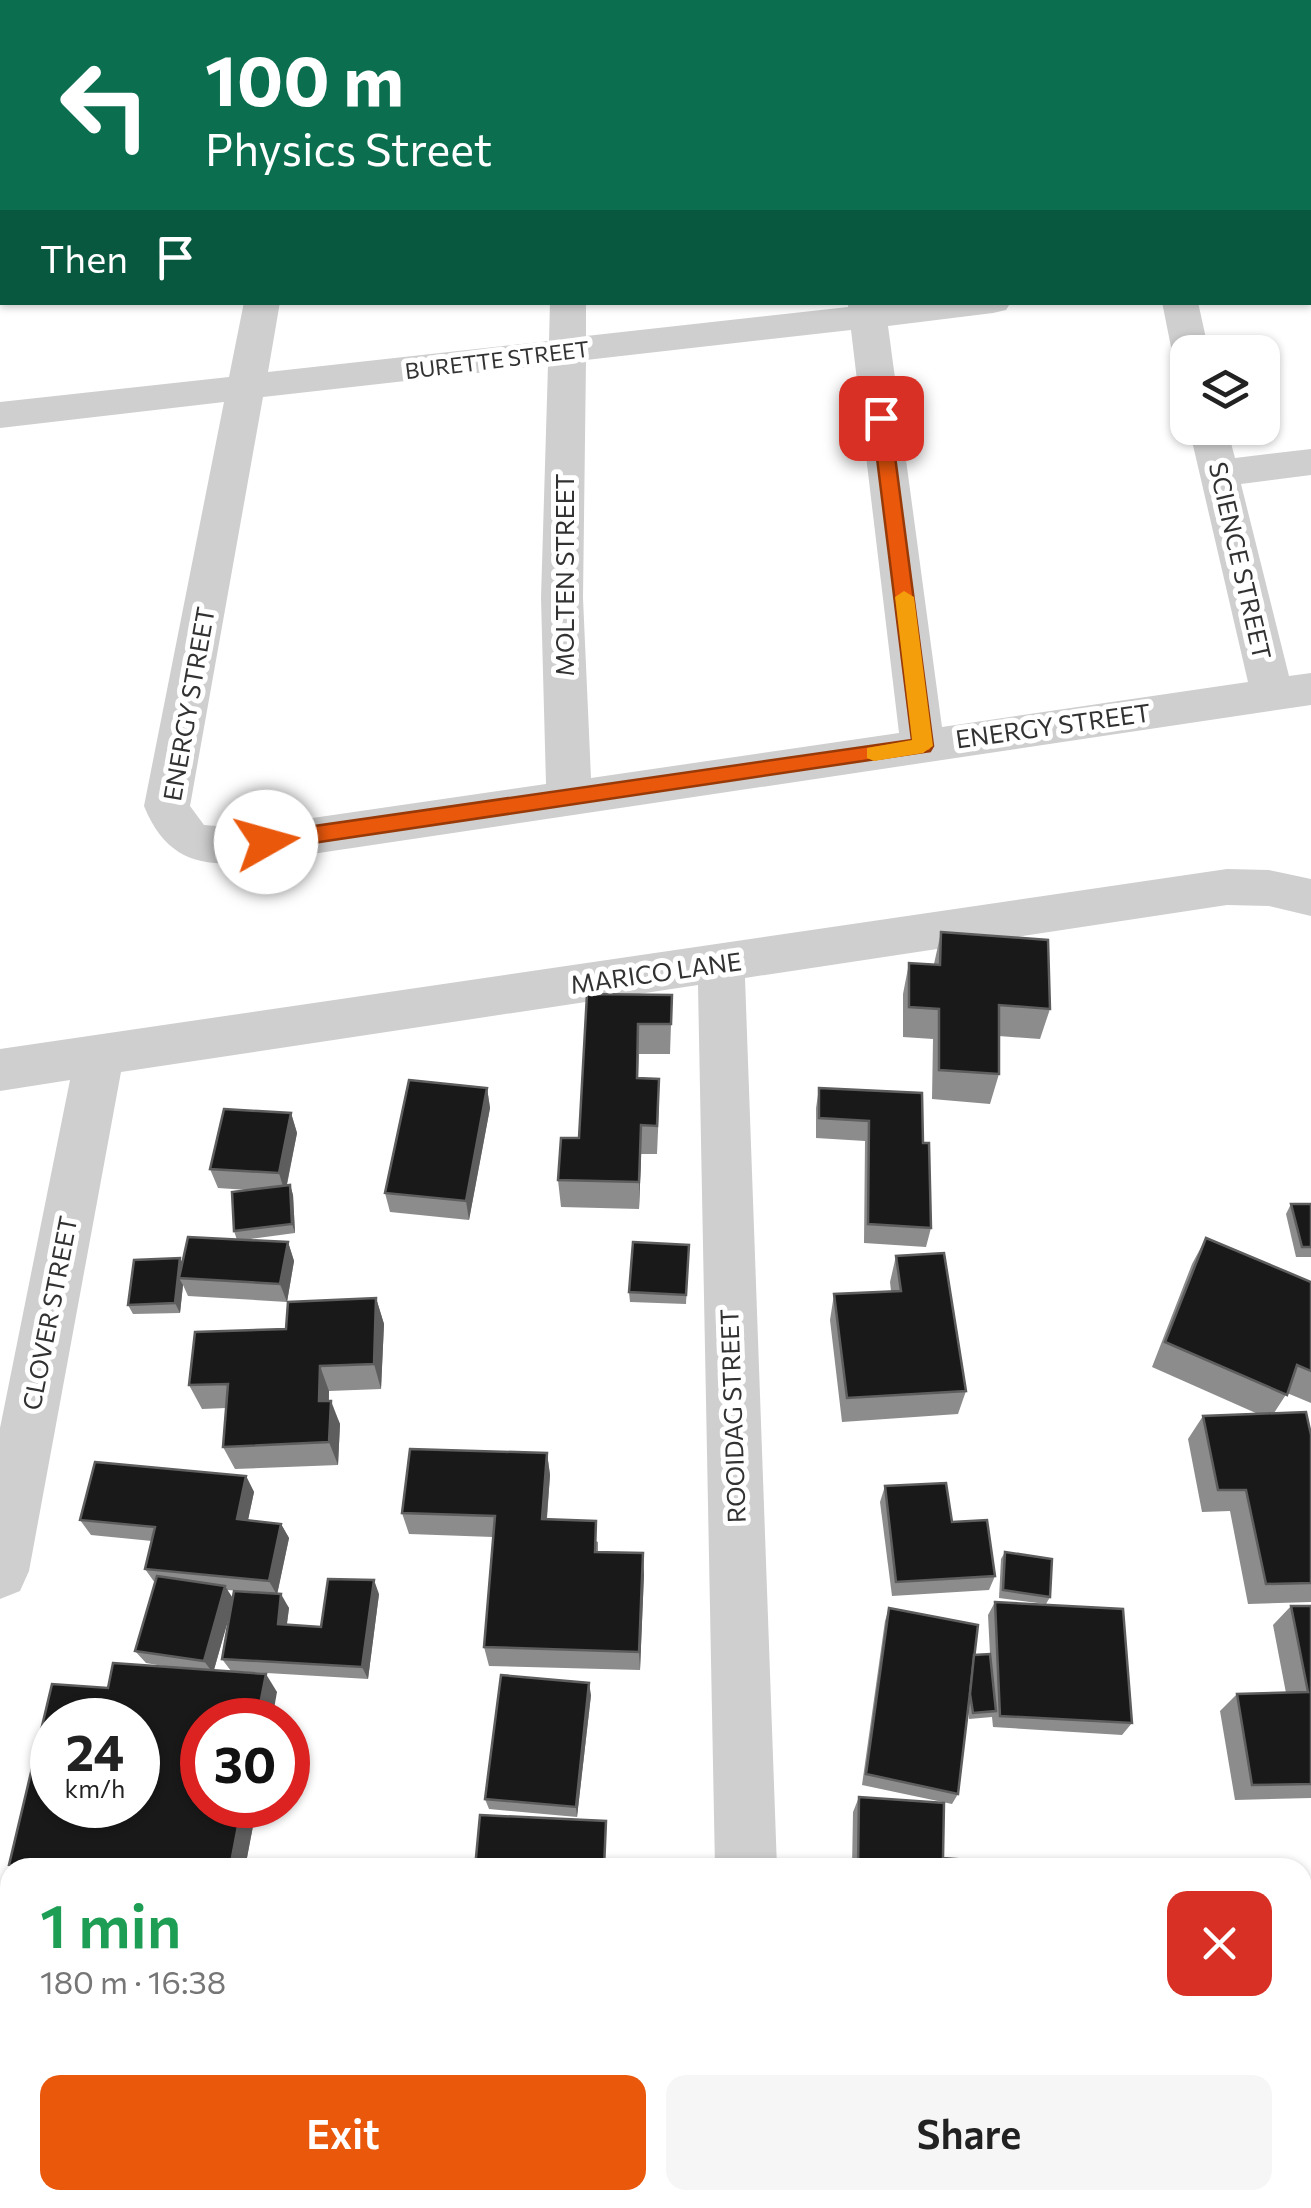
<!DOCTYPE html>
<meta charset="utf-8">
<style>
:root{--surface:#fff;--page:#f6f6f6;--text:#222;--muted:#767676;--accent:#ea580c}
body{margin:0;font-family:Commissioner,sans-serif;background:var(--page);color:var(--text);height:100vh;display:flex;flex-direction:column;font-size:38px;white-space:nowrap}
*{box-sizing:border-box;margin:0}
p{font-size:32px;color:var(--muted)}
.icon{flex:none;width:55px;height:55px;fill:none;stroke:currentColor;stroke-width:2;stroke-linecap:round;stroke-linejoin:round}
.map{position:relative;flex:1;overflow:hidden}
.details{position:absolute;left:0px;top:1858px;width:1312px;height:352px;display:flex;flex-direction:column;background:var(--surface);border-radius:30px 30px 0 0;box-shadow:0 2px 8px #0004}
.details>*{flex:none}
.hud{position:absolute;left:0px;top:0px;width:1312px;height:305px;box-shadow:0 2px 8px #0004;background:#0b6e4f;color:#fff;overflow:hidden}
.controls{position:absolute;left:1170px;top:335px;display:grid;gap:20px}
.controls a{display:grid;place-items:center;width:110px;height:110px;border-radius:20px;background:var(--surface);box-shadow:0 2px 8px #0004;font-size:50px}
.speed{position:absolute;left:30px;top:1698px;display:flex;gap:20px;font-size:50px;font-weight:700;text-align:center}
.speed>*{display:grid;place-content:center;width:130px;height:130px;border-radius:50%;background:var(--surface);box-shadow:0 2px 8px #0004;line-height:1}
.speed small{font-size:25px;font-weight:400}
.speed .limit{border:15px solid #d22;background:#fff;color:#111}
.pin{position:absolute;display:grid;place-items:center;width:85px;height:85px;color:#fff;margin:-42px;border-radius:20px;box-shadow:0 5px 15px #0006}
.me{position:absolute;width:110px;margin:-55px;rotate:83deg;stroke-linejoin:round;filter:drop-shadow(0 0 8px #0008)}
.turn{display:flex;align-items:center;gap:35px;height:210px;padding:0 40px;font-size:45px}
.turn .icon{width:130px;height:130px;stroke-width:2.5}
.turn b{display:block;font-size:70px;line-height:85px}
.then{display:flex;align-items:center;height:95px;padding:0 40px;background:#0003;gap:20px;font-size:38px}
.round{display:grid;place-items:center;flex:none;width:105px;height:105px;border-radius:20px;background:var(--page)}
.overview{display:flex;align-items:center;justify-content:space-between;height:170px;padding:0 40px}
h1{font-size:60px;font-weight:600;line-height:75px;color:#1e9e55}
.button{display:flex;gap:20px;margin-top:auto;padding:20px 40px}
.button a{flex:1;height:115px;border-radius:20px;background:var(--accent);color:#fff;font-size:40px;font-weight:600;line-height:115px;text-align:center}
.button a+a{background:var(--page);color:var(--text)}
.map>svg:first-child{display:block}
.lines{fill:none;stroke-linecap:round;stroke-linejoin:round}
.minor{fill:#cfcfcf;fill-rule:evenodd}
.wall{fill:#8c8c8c;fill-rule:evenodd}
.shaded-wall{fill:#5e5e5e}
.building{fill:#191919;stroke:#5e5e5e;stroke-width:2.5;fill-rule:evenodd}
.route{fill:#ea580c;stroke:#983908;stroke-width:2.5}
.slow{fill:#f59e0b}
.labels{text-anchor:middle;stroke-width:10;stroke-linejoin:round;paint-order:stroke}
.far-street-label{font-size:22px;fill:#323232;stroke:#fff}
.street-label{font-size:25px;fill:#323232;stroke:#fff}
</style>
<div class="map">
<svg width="1311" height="2208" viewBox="0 0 1311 2208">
<rect width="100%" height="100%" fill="#fff"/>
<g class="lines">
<g class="minor">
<rect x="305" y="0" width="32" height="2"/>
<rect x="831" y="0" width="32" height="2"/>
<rect x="1095" y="0" width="32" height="2"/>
<rect x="1310" y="253" width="1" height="22"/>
<path d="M244,302h36l-12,70 281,-31 1,-39h36v34l262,-29v-5h163l-5,8 -13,3 -105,13 54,401 306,-45 -59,-254h38l8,30 76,-9v26l-70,9 48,192 22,-3v32l-1046,156c-58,7 -97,4 -121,-55l80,-404 -224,26v-26l229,-25zM851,330l48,403 -308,45 -8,-180 3,-238zM548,365l-7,233 5,186 -302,44 -40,-3 -14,-19 73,-409z"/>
<path d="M1162,302h36l11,50h-21v11l-10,-3 -6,-8z"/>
<path d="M1227,869l42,1 42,9v37l-42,-10 -42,-1 -482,73 32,890h-62l-17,-883 -577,87 -92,499 -9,20 -20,8v-171l70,-348 -70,11v-42z"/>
<rect x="722" y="2200" width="68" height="8"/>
</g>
</g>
<g class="wall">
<path d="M941,932l109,77 -10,30 -41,-3v38l-9,30 -58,-5 1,-60 -30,-2v-43l6,-31 25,1z"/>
<path d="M587,994l85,1 -2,59h-31l-1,24 21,30 -2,46h-16l-2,55 -78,-2 -3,-27 21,-42z"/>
<path d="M487,1088l3,20 -21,112 -79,-8 -5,-19z"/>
<path d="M819,1088l104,55 8,85 -5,19 -62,-4 1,-102 -49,-3v-30z"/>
<path d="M291,1113l6,20 -10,52h3l3,10 2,38 -52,7 45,2 6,19 -7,41 -99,-6 -5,-11 -3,28 -47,1 -5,-9 52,-47 3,5 54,-23 -3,-9 14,-41 -30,-2 -8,-19z"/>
<path d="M1291,1204h20v53h-15l-10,-43z"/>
<path d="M1206,1238l105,44v121l-24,-10 -13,20 37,22v167l-63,2 -18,-93 -28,1 -14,-73 15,-23 55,-2 -106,-47 40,-103z"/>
<path d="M689,1245l-3,59 -56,-2 -1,-10z"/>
<path d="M896,1256l70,135 -8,23 -116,8 -12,-102 4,-26 57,-3 -1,-9z"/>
<path d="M376,1298l8,26 -3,65 -52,2v10l11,23 -2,41 -103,4 -12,-22 3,-39 -24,1 -13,-24z"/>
<path d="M547,1453l3,22 -3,44 51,23v10l46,22 -4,96 -151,-4 -5,-19 9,-110 -84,-3 -7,-21z"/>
<path d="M246,1476l8,16 -6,28 33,4 8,14 -12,56 12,14 -2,16 34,3 58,-33 -11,85 -137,-8 -9,-12 9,-50 -17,61 63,22 -75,113h55l-12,63h-232l-4,-3 99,-177 61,-21 -23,-4 -11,-12 20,-68 -10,-14 7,-28 -61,-6 -11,-15zM227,1590l15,1 -9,8z"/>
<path d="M885,1486l67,36 43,54 -6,14 -97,6 -12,-94z"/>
<path d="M1005,1552l45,45 -4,7 -47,-6 2,-39z"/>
<path d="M995,1602l137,121 -10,12 -129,-8 -1,-10 -23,2 -1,-9 -10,84 -6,10 -90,-19 23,-164 4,-13 85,47 16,-1 -2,-39z"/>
<path d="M1291,1606h20v192l-76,2 -15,-89 17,-17 49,-1 -13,-68z"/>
<path d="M591,1695l-14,122 -88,-8 -4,-10z"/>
<path d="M859,1797l84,61 50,10h-141l1,-56z"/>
<path d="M897,2200h248l1,8h-249z"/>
</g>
<g class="shaded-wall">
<path d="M487,1088l3,20 -21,112 -3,-19z"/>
<path d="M291,1113l6,20 -12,60 -6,-20z"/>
<path d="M641,1125v29l-2,55v-27z"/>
<path d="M290,1185l3,10 2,38 -3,-9z"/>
<path d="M288,1242l6,19 -7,41 -7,-18z"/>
<path d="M180,1258l4,9 -5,11 4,7 -3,28 -5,-10z"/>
<path d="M376,1298l8,26 -3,65 -7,-25z"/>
<path d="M320,1366l9,25 -1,34 -9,-24z"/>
<path d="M331,1401l9,23 -2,41 -9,-23z"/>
<path d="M547,1453l3,22 -5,65 -3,-21z"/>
<path d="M246,1476l8,16 -9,42 -8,-15z"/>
<path d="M281,1524l8,14 -12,57 -8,-14z"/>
<path d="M643,1553l1,21 -4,96 -1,-18z"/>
<path d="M374,1580l5,14 -11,85 -6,-12z"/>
<path d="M225,1586l9,14 -21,73 -9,-12z"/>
<path d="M281,1594l8,14 -4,29 -7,-13z"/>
<path d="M266,1674l11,18 -5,28h-15z"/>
<path d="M589,1683l2,12 -14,122 -1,-10z"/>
<path d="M242,1805h15l-12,63h-15z"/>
<path d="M127,2200h13v8h-12z"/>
<path d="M316,2200h8l-1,8h-8z"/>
</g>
<g class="building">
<path d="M941,932l107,8 2,69 -51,-4v69l-60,-4v-61l-30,-2v-44l31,2z"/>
<path d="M587,994l85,1 -1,29h-33l-1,54 22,1 -2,47 -16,-1 -2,57 -81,-2 3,-42h18z"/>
<path d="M409,1080l78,8 -21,113 -81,-8z"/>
<path d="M819,1088l103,5 1,50h6l2,85 -63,-4 1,-103 -50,-3z"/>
<path d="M224,1109l67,4 -12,60 -69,-4z"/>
<path d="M290,1185l2,39 -58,7 -2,-39z"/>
<path d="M1291,1204h20v43h-9z"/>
<path d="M188,1237l100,5 -8,42 -101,-6z"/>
<path d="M1206,1238l105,44v89l-14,-6 -10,30 -122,-53z"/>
<path d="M633,1242l56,3 -3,50 -57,-3z"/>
<path d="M944,1253l22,138 -119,7 -13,-104 67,-3 -5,-35z"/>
<path d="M180,1258l-5,45 -47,2 6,-45z"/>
<path d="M376,1298l-2,66 -54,2 -1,35h12l-2,41 -106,5 5,-63 -39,1 6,-53 91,-3 2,-27z"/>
<path d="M1306,1412l5,23v148l-45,1 -20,-94h-28l-15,-74z"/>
<path d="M410,1449l137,4 -5,66 54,2 -1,31 48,1 -4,99 -155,-5 11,-131 -93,-3z"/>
<path d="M95,1462l151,14 -9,43 44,5 -12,57 -124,-12 10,-42 -75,-7z"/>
<path d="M946,1483l6,39 35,-2 8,56 -99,6 -11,-96z"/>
<path d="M1005,1552l47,7 -2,38 -47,-7z"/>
<path d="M157,1576l68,10 -21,75 -69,-10z"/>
<path d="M328,1579l46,1 -12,87 -140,-8 12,-68 47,3 -3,30 43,3z"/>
<path d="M995,1602l128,7 9,114 -132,-7z"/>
<path d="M1291,1606h20v178l-59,1 -15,-91 71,-2z"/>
<path d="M889,1608l89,17 -20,169 -92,-20z"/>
<path d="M990,1654l6,57 -23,2 -3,-19 4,-39z"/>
<path d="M113,1663l153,11 -9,46h-55v85h40l-12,63h-186l-35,-3 43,-181 56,4zM52,1720h86v85h-86z"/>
<path d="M501,1675l88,8 -13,124 -91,-8z"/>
<path d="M859,1797l85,6 -1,55 50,4v6h-135z"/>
<path d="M480,1815l126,6 -2,47h-129z"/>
<rect x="0" y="2071" width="10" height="75"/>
<path d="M35,2200h92l1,8h-93z"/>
<path d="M228,2200h88l-1,8h-88z"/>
<path d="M510,2200h119l-4,8h-120z"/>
<path d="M905,2200h240l1,8h-137v-2l-103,2z"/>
</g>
<path class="route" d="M881,412l9,6 43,328 -3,5 -664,99 -8,-3 -3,-5 11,-9 646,-93 -40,-322z"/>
<path class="slow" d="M904,591l10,6 19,149 -10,7 -49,8 -7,-3v-10l45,-8 -17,-143z"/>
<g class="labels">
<g class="far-street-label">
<text transform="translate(497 360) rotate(-7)" y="8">BURETTE STREET</text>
</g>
<g class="street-label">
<text transform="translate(1240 561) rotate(77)" y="9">SCIENCE STREET</text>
<text transform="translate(565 575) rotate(-90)" y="9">MOLTEN STREET</text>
<text transform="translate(189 704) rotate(-80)" y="9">ENERGY STREET</text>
<text transform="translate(1053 726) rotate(-8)" y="9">ENERGY STREET</text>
<text transform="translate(656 973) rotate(-8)" y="9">MARICO LANE</text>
<text transform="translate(50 1313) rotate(-79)" y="9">CLOVER STREET</text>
<text transform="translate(733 1416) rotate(-92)" y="9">ROOIDAG STREET</text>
</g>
</g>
</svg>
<div class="controls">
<a><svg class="icon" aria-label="layers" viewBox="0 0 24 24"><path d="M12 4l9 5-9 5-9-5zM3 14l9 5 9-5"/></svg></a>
</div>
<div class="speed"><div>24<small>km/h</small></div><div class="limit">30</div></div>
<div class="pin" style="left:881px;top:418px;background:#d93025"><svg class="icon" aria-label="arrive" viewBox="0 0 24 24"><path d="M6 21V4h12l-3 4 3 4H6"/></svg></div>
<svg class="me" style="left:266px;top:842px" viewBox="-20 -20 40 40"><circle r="19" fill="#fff"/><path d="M0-13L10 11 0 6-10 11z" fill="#ea580c"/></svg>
<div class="hud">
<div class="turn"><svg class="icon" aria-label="left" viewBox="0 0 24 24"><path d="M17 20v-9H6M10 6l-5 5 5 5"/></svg><div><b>100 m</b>Physics Street</div></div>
<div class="then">Then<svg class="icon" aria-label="arrive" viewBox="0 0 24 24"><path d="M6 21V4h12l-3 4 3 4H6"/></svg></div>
</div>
<section class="details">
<div class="overview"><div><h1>1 min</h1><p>180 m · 16:38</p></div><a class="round" style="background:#d93025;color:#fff"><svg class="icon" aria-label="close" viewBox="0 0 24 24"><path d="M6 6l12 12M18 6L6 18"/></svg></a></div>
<div class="button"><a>Exit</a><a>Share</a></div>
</section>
</div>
